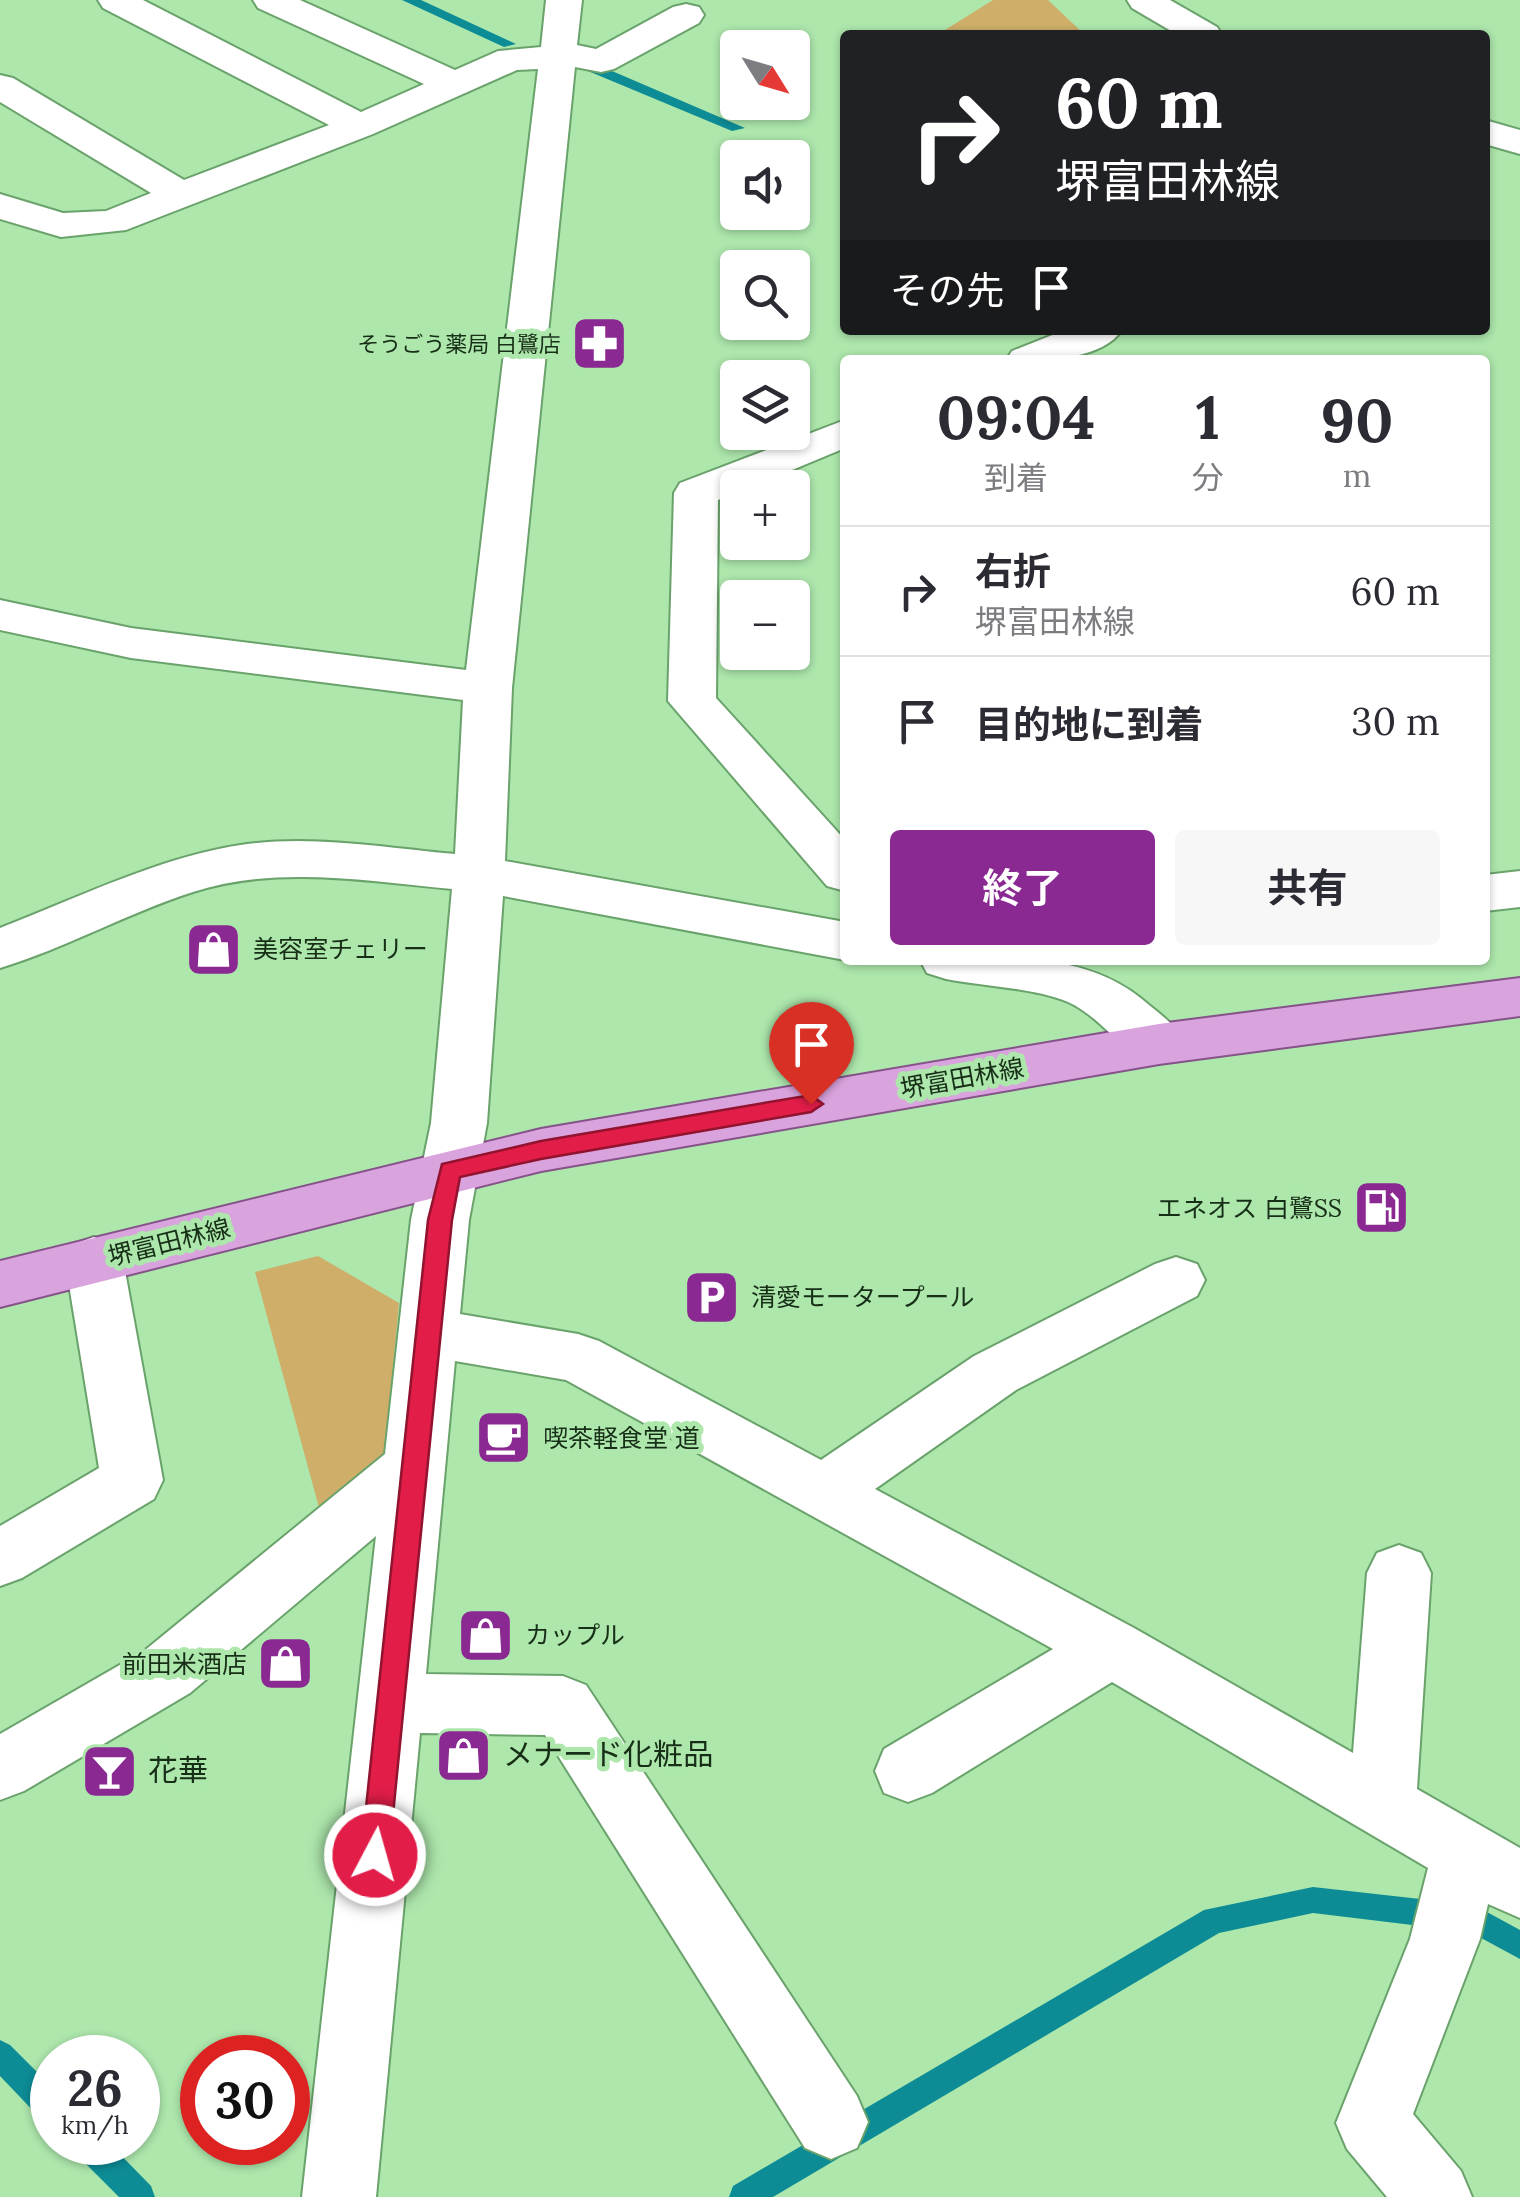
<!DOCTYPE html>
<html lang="ja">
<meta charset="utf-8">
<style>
:root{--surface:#fff;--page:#f7f7f7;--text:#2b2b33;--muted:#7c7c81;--line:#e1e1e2;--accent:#8a2992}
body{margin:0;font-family:Lora,"Noto Sans JP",serif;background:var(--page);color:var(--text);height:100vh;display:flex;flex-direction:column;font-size:38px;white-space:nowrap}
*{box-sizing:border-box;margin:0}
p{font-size:32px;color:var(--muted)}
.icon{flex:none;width:55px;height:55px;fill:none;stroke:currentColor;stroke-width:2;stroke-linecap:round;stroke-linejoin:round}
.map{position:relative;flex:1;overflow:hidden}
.details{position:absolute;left:840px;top:355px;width:650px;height:610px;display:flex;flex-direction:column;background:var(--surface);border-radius:10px;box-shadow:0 2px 8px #0004}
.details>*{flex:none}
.top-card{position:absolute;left:840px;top:30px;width:650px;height:305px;border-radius:10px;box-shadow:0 2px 8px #0004;background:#202124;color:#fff;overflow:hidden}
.needle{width:65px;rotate:127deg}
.buttons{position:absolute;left:720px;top:30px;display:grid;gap:20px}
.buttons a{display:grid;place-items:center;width:90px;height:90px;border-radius:10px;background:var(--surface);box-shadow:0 2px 8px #0004;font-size:50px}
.speed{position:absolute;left:30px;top:2035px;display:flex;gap:20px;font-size:50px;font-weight:700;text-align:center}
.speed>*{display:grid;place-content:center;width:130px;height:130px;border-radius:50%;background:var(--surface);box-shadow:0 2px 8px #0004;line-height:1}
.speed small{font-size:25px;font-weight:400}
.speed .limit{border:15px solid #d22;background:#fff;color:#111}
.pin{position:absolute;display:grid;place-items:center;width:85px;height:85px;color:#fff;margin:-102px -42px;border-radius:50% 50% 50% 0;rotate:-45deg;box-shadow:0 0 10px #0007}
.pin .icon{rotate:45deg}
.me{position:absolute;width:110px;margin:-55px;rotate:6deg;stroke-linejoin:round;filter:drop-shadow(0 0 8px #0008)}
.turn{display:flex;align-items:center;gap:35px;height:210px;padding:0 50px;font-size:45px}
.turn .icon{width:130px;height:130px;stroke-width:2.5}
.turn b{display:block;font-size:70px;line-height:85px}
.then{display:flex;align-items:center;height:95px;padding:0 50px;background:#0003;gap:20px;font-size:38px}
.eta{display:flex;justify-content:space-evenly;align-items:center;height:170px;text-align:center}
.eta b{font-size:60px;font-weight:700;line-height:70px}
.button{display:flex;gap:20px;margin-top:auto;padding:20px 50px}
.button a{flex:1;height:115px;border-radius:10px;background:var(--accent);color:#fff;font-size:40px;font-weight:700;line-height:115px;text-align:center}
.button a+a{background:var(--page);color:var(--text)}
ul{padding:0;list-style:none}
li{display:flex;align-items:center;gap:30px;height:130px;padding:0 50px;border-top:2px solid var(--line)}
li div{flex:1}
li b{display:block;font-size:38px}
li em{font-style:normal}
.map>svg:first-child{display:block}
.green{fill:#ceae69}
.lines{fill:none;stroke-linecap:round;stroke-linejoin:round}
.stream{fill:#0d8c96;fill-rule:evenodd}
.minor-casing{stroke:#6aa26b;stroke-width:4}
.major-casing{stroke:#855289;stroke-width:4}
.minor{fill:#fff;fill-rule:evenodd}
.major{fill:#d9a3dd;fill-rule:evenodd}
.route{fill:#e11d48;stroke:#92132f;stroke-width:2.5}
.labels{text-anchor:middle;stroke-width:10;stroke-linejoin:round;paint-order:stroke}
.far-poi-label{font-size:22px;fill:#172e17;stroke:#ade7ac;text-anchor:end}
.poi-label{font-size:25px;fill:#172e17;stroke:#ade7ac;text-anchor:start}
.street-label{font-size:25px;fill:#172e17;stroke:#ade7ac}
.near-poi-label{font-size:30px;fill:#172e17;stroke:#ade7ac;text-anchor:start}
</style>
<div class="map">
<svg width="1520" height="2197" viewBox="0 0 1520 2197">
<rect width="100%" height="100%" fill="#ade7ac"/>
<g class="green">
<path d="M993,0h55l37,35h-148z"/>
<path d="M318,1256l81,47 -15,156 -63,56 -66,-243z"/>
</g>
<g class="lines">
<g class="stream">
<path d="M402,0h19l95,44 -12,3z"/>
<path d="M588,65h10l147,63 -13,3 -144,-60z"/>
<path d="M1313,1887l161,18 46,25v29l-50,-27 -157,-19 -94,20 -446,264h-44l4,-11 471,-276z"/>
<path d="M0,2040l10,5 42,42v36l-11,-4 -41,-43z"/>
<path d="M71,2142h37l43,44 4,11h-36l-44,-44z"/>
</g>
<defs>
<g id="minor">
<path d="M98,0h45l218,112 63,-28 -166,-76 -5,-8h47l155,70 43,-19 43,-4 5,-47h36l-5,45 19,4 77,-42 13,-3 13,3 5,8 -5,8 -85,46 -13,3 -26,-5 -63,621 -7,173 340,61v38l-342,-64 -16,227 -18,97 -9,94 118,20 21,7 222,119 153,-104 181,-92 21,-7 21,7 8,16 -8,16 -181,94 -141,99 259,139 219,125 14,-180 10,-20 22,-8 22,8 10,20 -14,216 103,59v70l-32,-14 -8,35 -67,175 48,57 11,26h-85l-40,-48 -11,-26 74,-184 18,-71 -316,-186 -180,111 -24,9 -24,-9 -9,-22 9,-22 169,-100 -487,-269 -111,-19 -29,313 137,2 23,9 271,411 11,26 -11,26 -26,11 -26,-11 -260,-413 -125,-2 -44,464h-74l74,-661 -186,157 -166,98 -24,9v-66l144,-83 241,-197 26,-234 20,-97 21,-234c-85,-8 -176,-24 -259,3 -66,21 -127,56 -193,76v-40c80,-31 161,-72 247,-84 69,-9 140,4 208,10l8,-154 -332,-42 -131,-28v-30l131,28 335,42 72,-601 -21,1 -144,64 -247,96 -65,7 -61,-18v-25l63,19 43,-2 45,-18 -151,-91v-27l13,3 171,102 145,-55 -226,-117z"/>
<path d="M1127,0h43l47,27 5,8h-44l-46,-27z"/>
<path d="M1485,120l35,10v24l-35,-10z"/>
<path d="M1065,330h57c-22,32 -82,30 -116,30l6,-9z"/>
<path d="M845,420v28l-96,40h-11v4l-20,8 -2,198 129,142v51l-18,-5 -159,-185 6,-208 6,-10z"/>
<path d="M1520,871v36l-35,4v-36z"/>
<path d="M920,960c81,0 164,-13 229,45 15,12 28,22 37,39l-8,14c-47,15 -69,-38 -110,-56 -33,-14 -86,-16 -122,-23l-19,-6z"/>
<path d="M94,1237l20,7 9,16 40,220 -9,19 -132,79 -22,8v-60l99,-58 -34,-208 9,-16z"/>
</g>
<path id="major" d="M1520,978v38l-361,48 -618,107 -541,136v-46l541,-132 618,-105z"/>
</defs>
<use href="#minor" class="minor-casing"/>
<use href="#major" class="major-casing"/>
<use href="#minor" class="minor"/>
<use href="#major" class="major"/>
</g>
<path class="route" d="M811,1095l12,9 -12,8 -270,47 -81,18 -8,43 -63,635 -4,10 -10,4 -10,-4 -4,-10 67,-635 14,-56 99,-23z"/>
<defs>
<symbol id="pharmacy-square" viewBox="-11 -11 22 22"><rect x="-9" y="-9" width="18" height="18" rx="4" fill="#8a2992" stroke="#ade7ac"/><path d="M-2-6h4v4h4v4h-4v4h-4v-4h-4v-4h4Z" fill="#fff"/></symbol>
<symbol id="shop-square" viewBox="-11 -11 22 22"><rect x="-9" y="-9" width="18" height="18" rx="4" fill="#8a2992" stroke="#ade7ac"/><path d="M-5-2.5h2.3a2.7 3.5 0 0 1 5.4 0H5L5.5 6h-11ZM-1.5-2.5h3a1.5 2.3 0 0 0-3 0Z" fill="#fff"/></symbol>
<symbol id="fuel-square" viewBox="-11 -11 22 22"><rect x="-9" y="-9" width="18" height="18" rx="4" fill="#8a2992" stroke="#ade7ac"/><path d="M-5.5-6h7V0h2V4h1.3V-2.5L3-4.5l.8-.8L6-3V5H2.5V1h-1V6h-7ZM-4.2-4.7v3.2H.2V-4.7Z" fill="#fff"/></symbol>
<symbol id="parking-square" viewBox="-11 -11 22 22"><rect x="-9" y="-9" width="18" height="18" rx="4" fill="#8a2992" stroke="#ade7ac"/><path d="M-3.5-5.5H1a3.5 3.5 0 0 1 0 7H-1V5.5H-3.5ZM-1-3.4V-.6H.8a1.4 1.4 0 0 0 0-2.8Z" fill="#fff"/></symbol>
<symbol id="cafe-square" viewBox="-11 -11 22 22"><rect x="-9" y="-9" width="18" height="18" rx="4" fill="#8a2992" stroke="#ade7ac"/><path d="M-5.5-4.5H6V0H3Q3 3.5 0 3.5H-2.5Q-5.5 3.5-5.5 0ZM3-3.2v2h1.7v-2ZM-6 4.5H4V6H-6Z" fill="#fff"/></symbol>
<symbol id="bar-square" viewBox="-11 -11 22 22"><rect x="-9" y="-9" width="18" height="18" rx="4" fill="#8a2992" stroke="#ade7ac"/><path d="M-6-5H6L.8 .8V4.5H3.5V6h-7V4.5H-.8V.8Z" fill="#fff"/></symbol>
</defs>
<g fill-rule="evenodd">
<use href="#pharmacy-square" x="568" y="312" width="63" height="63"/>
<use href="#shop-square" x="182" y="918" width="63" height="63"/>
<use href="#fuel-square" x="1350" y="1176" width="63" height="63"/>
<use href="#parking-square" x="680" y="1266" width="63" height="63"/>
<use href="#cafe-square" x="472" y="1406" width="63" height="63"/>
<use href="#shop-square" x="454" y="1604" width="63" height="63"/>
<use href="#shop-square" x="254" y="1632" width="63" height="63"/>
<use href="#shop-square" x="432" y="1724" width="63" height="63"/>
<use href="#bar-square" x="78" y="1740" width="63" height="63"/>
</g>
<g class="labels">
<g class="far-poi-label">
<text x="561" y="352">そうごう薬局 白鷺店</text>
</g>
<g class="poi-label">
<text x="253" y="958">美容室チェリー</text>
<text x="1342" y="1217" text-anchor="end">エネオス 白鷺SS</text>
<text x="751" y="1306">清愛モータープール</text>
<text x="543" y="1447">喫茶軽食堂 道</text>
<text x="525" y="1644">カップル</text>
<text x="247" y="1673" text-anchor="end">前田米酒店</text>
</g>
<g class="street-label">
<text transform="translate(962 1078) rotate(-10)" y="9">堺富田林線</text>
<text transform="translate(169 1242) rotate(-14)" y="9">堺富田林線</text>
</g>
<g class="near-poi-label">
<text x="503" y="1765">メナード化粧品</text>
<text x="148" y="1781">花華</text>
</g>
</g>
</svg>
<div class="buttons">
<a><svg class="needle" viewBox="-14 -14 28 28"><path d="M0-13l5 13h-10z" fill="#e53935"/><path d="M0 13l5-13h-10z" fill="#7c7c81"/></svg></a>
<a><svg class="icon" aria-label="sound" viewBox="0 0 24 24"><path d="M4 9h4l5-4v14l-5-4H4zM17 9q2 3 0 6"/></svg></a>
<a><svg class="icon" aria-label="search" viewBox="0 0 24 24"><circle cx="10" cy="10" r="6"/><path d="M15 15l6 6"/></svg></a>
<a><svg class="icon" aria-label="layers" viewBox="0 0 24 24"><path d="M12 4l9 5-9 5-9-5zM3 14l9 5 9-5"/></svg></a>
<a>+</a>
<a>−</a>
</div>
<div class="speed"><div>26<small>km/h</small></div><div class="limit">30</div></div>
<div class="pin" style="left:811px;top:1104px;background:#d93025"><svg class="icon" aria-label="arrive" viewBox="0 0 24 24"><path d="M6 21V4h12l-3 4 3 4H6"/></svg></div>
<svg class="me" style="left:375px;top:1855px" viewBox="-20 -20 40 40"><circle r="17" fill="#e11d48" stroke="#fff" stroke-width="3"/><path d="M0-11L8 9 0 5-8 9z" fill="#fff"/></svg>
<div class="top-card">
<div class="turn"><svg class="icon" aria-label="right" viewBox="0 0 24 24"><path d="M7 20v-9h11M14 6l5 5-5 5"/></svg><div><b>60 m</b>堺富田林線</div></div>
<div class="then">その先<svg class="icon" aria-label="arrive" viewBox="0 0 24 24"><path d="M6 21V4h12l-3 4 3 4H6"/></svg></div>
</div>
<section class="details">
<div class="eta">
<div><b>09:04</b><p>到着</p></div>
<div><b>1</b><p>分</p></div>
<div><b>90</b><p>m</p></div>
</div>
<ul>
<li><svg class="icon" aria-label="right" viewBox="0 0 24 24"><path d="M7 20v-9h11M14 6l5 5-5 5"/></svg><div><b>右折</b><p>堺富田林線</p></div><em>60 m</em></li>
<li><svg class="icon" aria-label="arrive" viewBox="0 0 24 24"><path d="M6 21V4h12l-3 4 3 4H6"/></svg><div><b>目的地に到着</b></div><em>30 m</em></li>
</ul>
<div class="button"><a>終了</a><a>共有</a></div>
</section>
</div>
